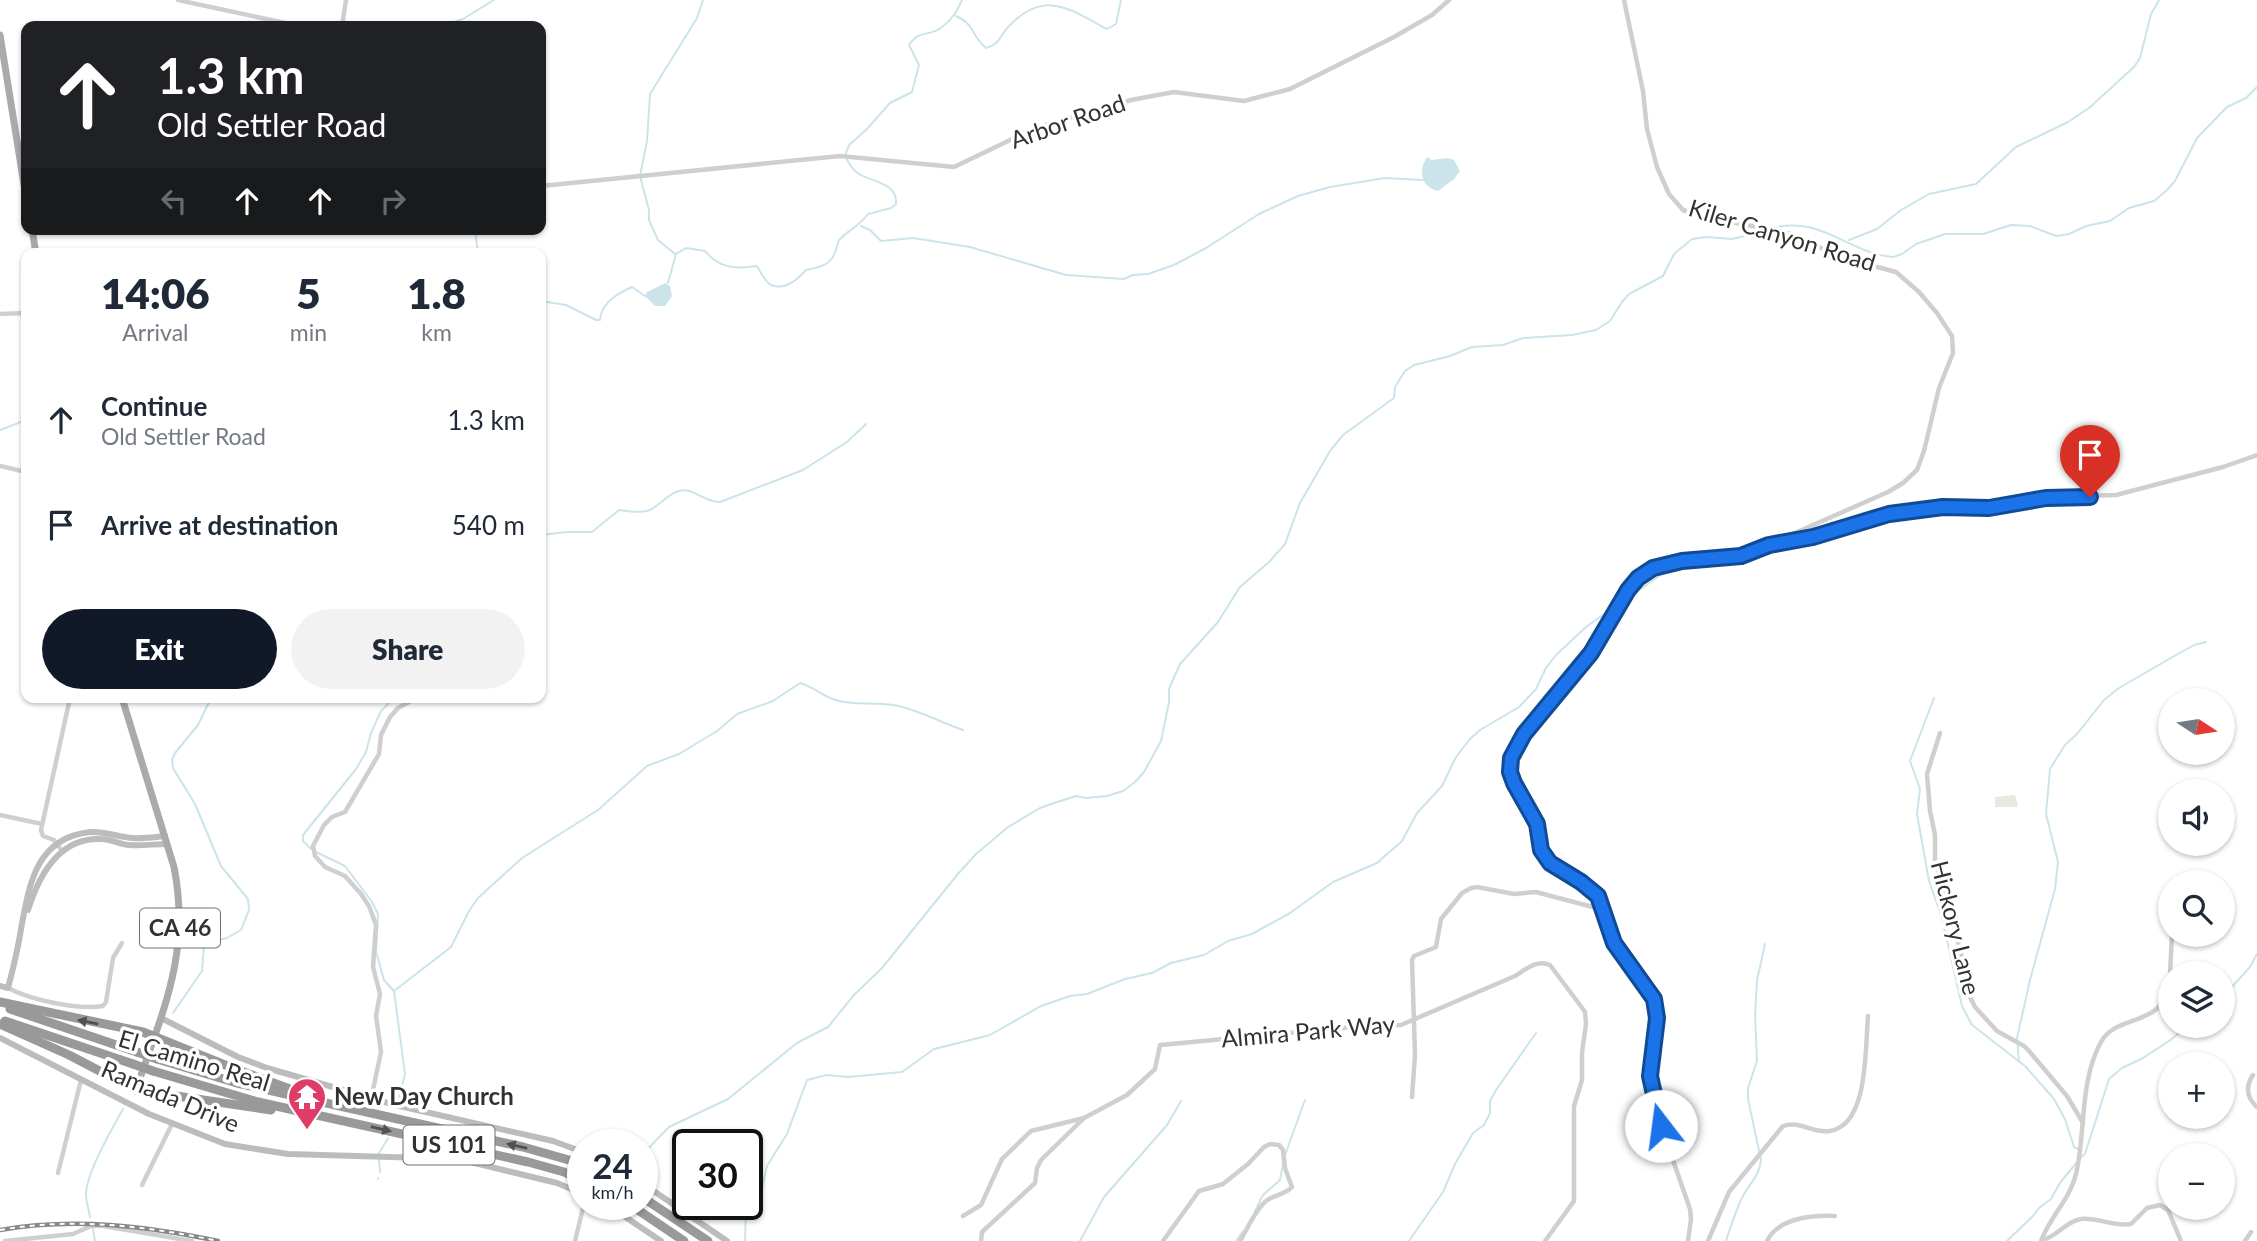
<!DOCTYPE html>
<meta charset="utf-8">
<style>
:root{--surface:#fff;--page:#f2f2f3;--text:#1f2937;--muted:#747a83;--accent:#111827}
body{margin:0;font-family:Lato,sans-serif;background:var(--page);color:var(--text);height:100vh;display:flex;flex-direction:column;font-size:26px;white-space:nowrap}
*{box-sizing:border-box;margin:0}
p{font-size:23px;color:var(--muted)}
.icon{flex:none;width:38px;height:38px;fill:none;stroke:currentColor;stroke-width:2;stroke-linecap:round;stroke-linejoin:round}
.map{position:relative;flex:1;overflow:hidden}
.panel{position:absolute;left:21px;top:248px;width:525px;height:455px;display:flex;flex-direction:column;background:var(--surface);border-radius:14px;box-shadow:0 2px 5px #0004}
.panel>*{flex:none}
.hud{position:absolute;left:21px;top:21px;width:525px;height:214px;border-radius:14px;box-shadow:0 2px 5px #0004;background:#202124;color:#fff;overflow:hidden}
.needle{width:46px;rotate:102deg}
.tools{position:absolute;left:2158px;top:688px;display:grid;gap:14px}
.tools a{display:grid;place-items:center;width:77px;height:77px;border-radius:50%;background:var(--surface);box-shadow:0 2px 5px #0004;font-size:35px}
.speed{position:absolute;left:567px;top:1129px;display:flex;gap:14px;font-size:35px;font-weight:700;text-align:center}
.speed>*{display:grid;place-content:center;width:91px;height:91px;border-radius:50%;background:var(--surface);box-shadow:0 2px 5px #0004;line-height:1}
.speed small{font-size:18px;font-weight:400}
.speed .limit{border:4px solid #111;border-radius:10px;background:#fff;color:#111}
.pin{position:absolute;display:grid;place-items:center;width:60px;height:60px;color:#fff;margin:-72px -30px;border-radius:50% 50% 50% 0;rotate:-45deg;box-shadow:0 0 7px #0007}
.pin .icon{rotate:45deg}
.me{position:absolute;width:77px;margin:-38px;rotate:345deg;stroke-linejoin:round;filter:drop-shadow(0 0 5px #0008)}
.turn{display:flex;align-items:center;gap:24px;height:147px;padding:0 21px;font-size:32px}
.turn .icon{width:91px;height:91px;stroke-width:2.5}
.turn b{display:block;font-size:49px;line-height:60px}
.lanes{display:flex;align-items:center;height:66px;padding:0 21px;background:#0003;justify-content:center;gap:35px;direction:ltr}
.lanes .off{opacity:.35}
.eta{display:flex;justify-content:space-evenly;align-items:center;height:119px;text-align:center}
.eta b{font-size:42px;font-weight:800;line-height:49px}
.action{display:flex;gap:14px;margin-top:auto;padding:14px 21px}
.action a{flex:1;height:80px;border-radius:42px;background:var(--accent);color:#fff;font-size:28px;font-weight:800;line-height:80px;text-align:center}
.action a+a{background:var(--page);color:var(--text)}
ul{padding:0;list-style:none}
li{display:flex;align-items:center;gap:21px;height:105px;padding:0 21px}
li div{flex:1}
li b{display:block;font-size:26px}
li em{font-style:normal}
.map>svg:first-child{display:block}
.green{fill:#e7ebde}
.water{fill:#cbe4ea}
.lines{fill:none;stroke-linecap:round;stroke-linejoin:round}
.stream{stroke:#cbe4ea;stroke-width:2}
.street{stroke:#cfcfcf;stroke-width:4.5}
.secondary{stroke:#bcbcbc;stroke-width:6}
.primary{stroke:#aaa;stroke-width:7}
.highway{stroke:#999;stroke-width:9}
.rail-casing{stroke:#878787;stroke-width:4.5}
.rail{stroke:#fff;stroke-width:2;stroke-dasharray:5;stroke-linecap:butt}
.highway-bridge{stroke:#999;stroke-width:9}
.oneway{fill:#515151}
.route-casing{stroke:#114b97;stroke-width:18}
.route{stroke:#1a73e8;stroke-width:12}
.labels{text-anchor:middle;stroke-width:7;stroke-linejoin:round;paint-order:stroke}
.shield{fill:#fff;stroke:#707070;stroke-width:2}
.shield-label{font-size:23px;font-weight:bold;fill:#323232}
.street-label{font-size:24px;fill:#323232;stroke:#fff}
.poi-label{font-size:24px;font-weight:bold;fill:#323232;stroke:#fff;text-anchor:start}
</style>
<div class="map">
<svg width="2257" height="1241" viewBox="0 0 2257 1241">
<rect width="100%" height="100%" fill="#fff"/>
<path class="green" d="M2015,795l3,10 -1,2h-22v-10z"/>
<g class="water">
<path d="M1427,157l5,3 15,-2 7,2 6,11 -6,8 -16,12c-17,-4 -20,-20 -11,-34z"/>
<path d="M665,283l5,3 2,10 -7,10h-10l-10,-10 2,-4z"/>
</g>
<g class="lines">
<g class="stream">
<path d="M956,16c20,9 15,20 30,32 16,-5 13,-12 23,-22 24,-25 44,-26 74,-10 9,4 15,9 24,13l9,-5 5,-24"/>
<path d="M442,26l21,-7 31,-19"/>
<path d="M861,226l9,4 11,11 32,-3 57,9 96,28 58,4 9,-4 15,-1 26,-9 32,-17 53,-34 39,-18 32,-9 55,-9 38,2"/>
<path d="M1773,228c47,-13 78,26 120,29l9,-3 14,-10 29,-10h38l28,-9 19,1 26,10 13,-2 17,-8 24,-5 19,-13 25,-7 12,-10 9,-10 22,-43 30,-31 19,-9 11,-11"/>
<path d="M475,229l3,25"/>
<path d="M1849,240l28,-11 24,-19 28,-16 47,-10 40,-37 52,-25 21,-14 45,-41 6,-9 11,-44 8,-14"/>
<path d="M675,254l-17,-14 -9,-20v-10l-9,-34 7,-35 3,-47 47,-76 6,-18"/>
<path d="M668,283l8,-29 10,-6 19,3c15,18 31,18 52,15 3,5 8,16 14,19 14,6 27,-6 35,-15 14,-3 25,-4 30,-20 0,-1 3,-10 3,-10 9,-10 21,-14 29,-26l23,-6 5,-4c2,-21 -24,-22 -37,-30 -7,-4 -10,-11 -14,-18l4,-11 18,-16 23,-26 22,-11 7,-27 -10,-20c12,-17 20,-7 33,-18 10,-7 15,-16 20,-27"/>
<path d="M541,301l25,4 30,15h4c1,-17 18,-27 32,-33l13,9"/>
<path d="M0,430l26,-10"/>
<path d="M541,535l25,-3h26l27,-22c8,1 20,3 28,1 12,-3 19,-17 32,-20 14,-4 25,11 41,11l83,-32 44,-28 19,-18"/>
<path d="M1625,600l50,-35"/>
<path d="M1934,698l-24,63 10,28 -3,25 12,67 13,37 20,88 10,19 53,41 29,33 11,20 9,28 4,2"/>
<path d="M311,849l-8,-8v-6l53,-66 10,-17 5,-19 10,-22 13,-13"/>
<path d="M316,852l29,14 27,36 6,12 -2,38 8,28 10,11 11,83 -6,23 2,4"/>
<path d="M394,991l57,-44 18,-36 9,-13 44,-40 76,-48 49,-44 32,-12 38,-23 20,-17 36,-13 27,-18c15,4 24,15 39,18 17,4 36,1 54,4 25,4 46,17 70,25"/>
<path d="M2222,998l28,-31 7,-13"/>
<path d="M173,1013l29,-42 2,-26 5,-3 18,-4 14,-8 8,-20 -1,-11 -27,-33 -26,-62 -22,-36 -1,-8 3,-7 23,-28 13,-27"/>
<path d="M2019,1062l-2,-24 13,-58 25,-91 3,-27 -12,-48 4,-45 15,-24 12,-11 27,-34 15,-12 50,-29 25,-14 12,-3"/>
<path d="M378,1155l10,-17"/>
<path d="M642,1155l27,-28 59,-28 69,-56 31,-16 26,-32 28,-27 75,-93 19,-21 32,-27 32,-19 14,-5 22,-7 10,2 21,-2 16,-5 12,-9 9,-10 17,-31 8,-39v-13l11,-25 38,-42 22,-35 29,-25 16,-18 15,-41 30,-52 13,-16 51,-37 1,-11 10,-16 9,-6 36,-9 22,-9 31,-2 20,-7 49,-3 24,-5 14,-9 12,-19 7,-8 34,-18 11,-22 18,-15 14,-2 26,2 33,-8"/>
<path d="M1285,1155l20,-55"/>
<path d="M2080,1158l5,-4 24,-75 13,-11 21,-10 26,-17 19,-15"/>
<path d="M379,1160l1,12"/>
<path d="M378,1179v-1"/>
<path d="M1255,1211l8,-16 17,-15 3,-16"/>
<path d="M90,1217c-1,-8 -4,-15 -4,-22 0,-22 26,-66 37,-86"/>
<path d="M93,1229l2,12"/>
<path d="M745,1241l1,-31 15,-17 6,-27 20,-32 20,-54 19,-5 22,2 54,-5 32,-23 56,-14 51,-29 29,-10 17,-2 38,-15 27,-6 19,-10 33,-8 24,-14 24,-7 38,-21 43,-31 44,-19 25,-22 15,-28 25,-27 14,-29 14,-18 10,-9 39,-23 17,-18 10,-21 10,-13 30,-28 31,-22"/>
<path d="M1080,1241l24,-44 63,-72 14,-24"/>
<path d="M1236,1241l7,-10"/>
<path d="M1409,1241l34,-49 12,-28 18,-31 11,-8 6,-12v-12l6,-11 40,-57"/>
<path d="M1726,1241c5,-15 10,-32 18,-47 7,-12 16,-20 17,-34l-13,-61v-11l9,-27 -2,-45 2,-36 8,-36"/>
<path d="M2007,1241l27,-26 5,-7 12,-9 9,-16 17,-21"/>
</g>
<g class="street">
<path d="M178,0l121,26"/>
<path d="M1624,0l19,91 4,38 10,38 12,27 14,16 18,6 91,18 48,23 56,15 23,20 18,21 15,23 1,17 -14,35 -15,63 -7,19 -14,13 -15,9 -136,60 -22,5 -66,7 -18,7 -8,7 -10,12 -37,63 -67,81 -11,17 -3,15 4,17 23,41 1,18 7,16 14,12 22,12 17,14 16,47 40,56 3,19 -7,67 11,41 29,83 1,10 -3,22"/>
<path d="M342,26l4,-26"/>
<path d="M541,186l299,-30 114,11 81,-39 96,-28 43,-8 70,9 46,-12 104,-52 38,-22 17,-15"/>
<path d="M0,314l26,-1"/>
<path d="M0,466l26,6"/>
<path d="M1776,544l37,-7 76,-23 26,-4 39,-3 35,1 57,-11 70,-2 107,-28 34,-12"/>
<path d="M1940,733l-13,41 3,37 5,24v25l26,93 9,44 5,10 22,24 27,15 5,5 38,45 16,27"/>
<path d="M0,815l42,9"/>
<path d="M62,851l-8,-11 -11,-4 -2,-6 29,-132"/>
<path d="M2170,975l2,-41"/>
<path d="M8,988c23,12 69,22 95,18l3,-4 7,-44 9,-15"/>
<path d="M2253,1075c-8,12 -6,23 4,32"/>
<path d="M1412,1097l3,-42 -3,-95 2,-4 22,-9 5,-28 21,-26 9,-5 6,-1 37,7 22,-2 68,18"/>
<path d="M371,1099l10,-47 -5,-36 4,-22 -7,-27 3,-42 -7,-19 -8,-12 -16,-18 -20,-9 -10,-11 -2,-10 11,-21 8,-8 13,-5 34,-58 2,-19 9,-18 8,-9 18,-10"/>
<path d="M58,1173l23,-93"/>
<path d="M142,1185l30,-61"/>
<path d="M963,1216l18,-11 21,-46 29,-28 53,-13 43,-23 28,-26 5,-24 203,-19 38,-1 114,-49c11,-7 22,-17 35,-11l30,40 5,7 1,12 -4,29v27l-8,26v95l-29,40"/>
<path d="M2042,1240c15,-3 24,-19 39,-21 16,-2 33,8 50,5l16,-16 13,-3 8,5 13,31"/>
<path d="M5,1241l68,-7 18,-8h12l89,15"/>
<path d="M575,1241l9,-37"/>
<path d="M981,1241l1,-9 53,-49 2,-15 4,-8 42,-41"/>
<path d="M1163,1241l36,-50 24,-7 25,-20 16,-17 6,-3 9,1 4,5 2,18 7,19c-7,8 -17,7 -26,14 -11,9 -18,27 -26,40"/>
<path d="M1708,1241l21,-49 54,-66c17,-6 30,8 47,5 39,-6 35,-84 38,-115"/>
<path d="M1767,1241c11,-23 45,-26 68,-25"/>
<path d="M2041,1241c9,-24 29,-42 35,-67 10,-42 3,-92 25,-132 16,-30 66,-12 69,-65"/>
<path d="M2245,1241l6,-9"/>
</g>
<g class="secondary">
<path d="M28,910c11,-35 31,-73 73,-71 10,0 18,5 28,6 12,1 26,-1 38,-1"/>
<path d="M0,986l8,2c5,-19 10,-39 13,-59 8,-43 14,-91 69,-97 15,-1 28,5 43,6 10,1 22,-1 32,-2"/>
<path d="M161,1018l77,39 29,11 128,37 158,36 30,11"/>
<path d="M0,1038l149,76 76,30 63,10 170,5 99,24 26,11"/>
<path d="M642,1183l85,58"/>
<path d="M606,1204l55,37"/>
</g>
<g class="primary">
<path d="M0,35l26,162"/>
<path d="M32,229l4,25"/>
<path d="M122,698l52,169c17,86 -11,143 -38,223"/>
</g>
<g class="highway">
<path d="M0,1002l143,30 87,35 68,25"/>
<path d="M10,1009l127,43"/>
<path d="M5,1021l128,43"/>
<path d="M0,1024l69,31 67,35 135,20"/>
<path d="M157,1059l80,24 286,64 60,17"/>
<path d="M153,1071l105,31 270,60 36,10 19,9"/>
<path d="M642,1197l66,44"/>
<path d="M629,1204l55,37"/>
</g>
<defs>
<path id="rail" d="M0,1230c73,-13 147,-4 218,11"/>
</defs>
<use href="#rail" class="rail-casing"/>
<use href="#rail" class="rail"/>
<g class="highway-bridge">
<path d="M137,1052l20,7"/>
<path d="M133,1064l20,7"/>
</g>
</g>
<defs><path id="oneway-solid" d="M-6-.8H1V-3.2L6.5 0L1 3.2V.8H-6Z" transform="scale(1.75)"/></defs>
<g class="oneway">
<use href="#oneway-solid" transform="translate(88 1022) rotate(-169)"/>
<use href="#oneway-solid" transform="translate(381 1129) rotate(13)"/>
<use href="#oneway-solid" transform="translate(517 1146) rotate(-167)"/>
</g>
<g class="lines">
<defs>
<path id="route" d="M1661,1126l-11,-50 7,-58 -3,-19 -40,-56 -16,-47 -17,-14 -31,-19 -9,-13 -4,-26 -23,-41 -4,-11 1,-14 13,-24 67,-81 37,-63 10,-12 15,-10 29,-7 59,-5 28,-11 44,-8 76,-23 54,-7 46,1 57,-10 44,-1"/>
</defs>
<use href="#route" class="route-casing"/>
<use href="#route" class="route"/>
</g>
<defs>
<symbol id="temple-pin" viewBox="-11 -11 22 30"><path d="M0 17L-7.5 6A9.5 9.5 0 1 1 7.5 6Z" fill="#df3d68" stroke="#fff"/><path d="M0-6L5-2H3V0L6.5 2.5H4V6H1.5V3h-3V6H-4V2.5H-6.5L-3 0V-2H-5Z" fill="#fff"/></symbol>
</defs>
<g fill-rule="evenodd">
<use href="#temple-pin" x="285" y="1075" width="44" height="60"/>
</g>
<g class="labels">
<g class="shield">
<rect x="140" y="908.5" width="80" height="39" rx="5"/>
<rect x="403.5" y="1125.5" width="91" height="39" rx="5"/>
</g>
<g class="shield-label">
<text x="180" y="936">CA 46</text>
<text x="449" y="1153">US 101</text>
</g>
<g class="street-label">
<text transform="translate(1068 122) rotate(-19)" y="8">Arbor Road</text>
<text transform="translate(1782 236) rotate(17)" y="8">Kiler Canyon Road</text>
<text transform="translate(1955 928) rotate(76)" y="8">Hickory Lane</text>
<text transform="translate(1308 1032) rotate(-5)" y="8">Almira Park Way</text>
<text transform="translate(194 1061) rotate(17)" y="8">El Camino Real</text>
<text transform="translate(170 1097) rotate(23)" y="8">Ramada Drive</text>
</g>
<g class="poi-label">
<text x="334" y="1105">New Day Church</text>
</g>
</g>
</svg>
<div class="tools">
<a><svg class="needle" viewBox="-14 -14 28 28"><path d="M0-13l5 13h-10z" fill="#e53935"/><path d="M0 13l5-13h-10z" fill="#747a83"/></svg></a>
<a><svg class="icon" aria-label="sound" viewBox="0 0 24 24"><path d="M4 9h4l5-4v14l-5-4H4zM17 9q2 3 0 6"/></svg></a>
<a><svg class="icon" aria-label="search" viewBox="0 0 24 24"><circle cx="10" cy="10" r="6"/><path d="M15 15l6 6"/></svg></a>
<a><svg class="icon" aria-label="layers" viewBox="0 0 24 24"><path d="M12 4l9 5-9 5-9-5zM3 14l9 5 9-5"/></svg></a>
<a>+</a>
<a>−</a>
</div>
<div class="speed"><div>24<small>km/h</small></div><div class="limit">30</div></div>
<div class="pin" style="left:2090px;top:497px;background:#d93025"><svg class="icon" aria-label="arrive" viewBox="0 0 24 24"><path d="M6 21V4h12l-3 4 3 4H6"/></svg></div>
<svg class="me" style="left:1661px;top:1126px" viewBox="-20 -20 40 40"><circle r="19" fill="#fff"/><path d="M0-13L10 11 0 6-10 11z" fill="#1a73e8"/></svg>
<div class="hud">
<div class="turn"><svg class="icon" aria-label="ahead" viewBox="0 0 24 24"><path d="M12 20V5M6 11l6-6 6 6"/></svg><div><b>1.3 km</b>Old Settler Road</div></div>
<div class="lanes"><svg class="icon off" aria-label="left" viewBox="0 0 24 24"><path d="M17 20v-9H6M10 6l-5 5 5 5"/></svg><svg class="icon" aria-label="ahead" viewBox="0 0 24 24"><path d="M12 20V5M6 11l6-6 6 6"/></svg><svg class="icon" aria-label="ahead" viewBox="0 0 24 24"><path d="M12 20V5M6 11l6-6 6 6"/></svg><svg class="icon off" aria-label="right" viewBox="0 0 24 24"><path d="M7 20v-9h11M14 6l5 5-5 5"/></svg></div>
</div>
<section class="panel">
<div class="eta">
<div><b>14:06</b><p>Arrival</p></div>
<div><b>5</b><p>min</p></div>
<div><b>1.8</b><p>km</p></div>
</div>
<ul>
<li><svg class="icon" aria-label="ahead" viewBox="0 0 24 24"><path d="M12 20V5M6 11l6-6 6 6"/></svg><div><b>Continue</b><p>Old Settler Road</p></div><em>1.3 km</em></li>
<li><svg class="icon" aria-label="arrive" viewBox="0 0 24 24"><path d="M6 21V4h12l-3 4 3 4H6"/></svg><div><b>Arrive at destination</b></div><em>540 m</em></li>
</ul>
<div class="action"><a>Exit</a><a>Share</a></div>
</section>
</div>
